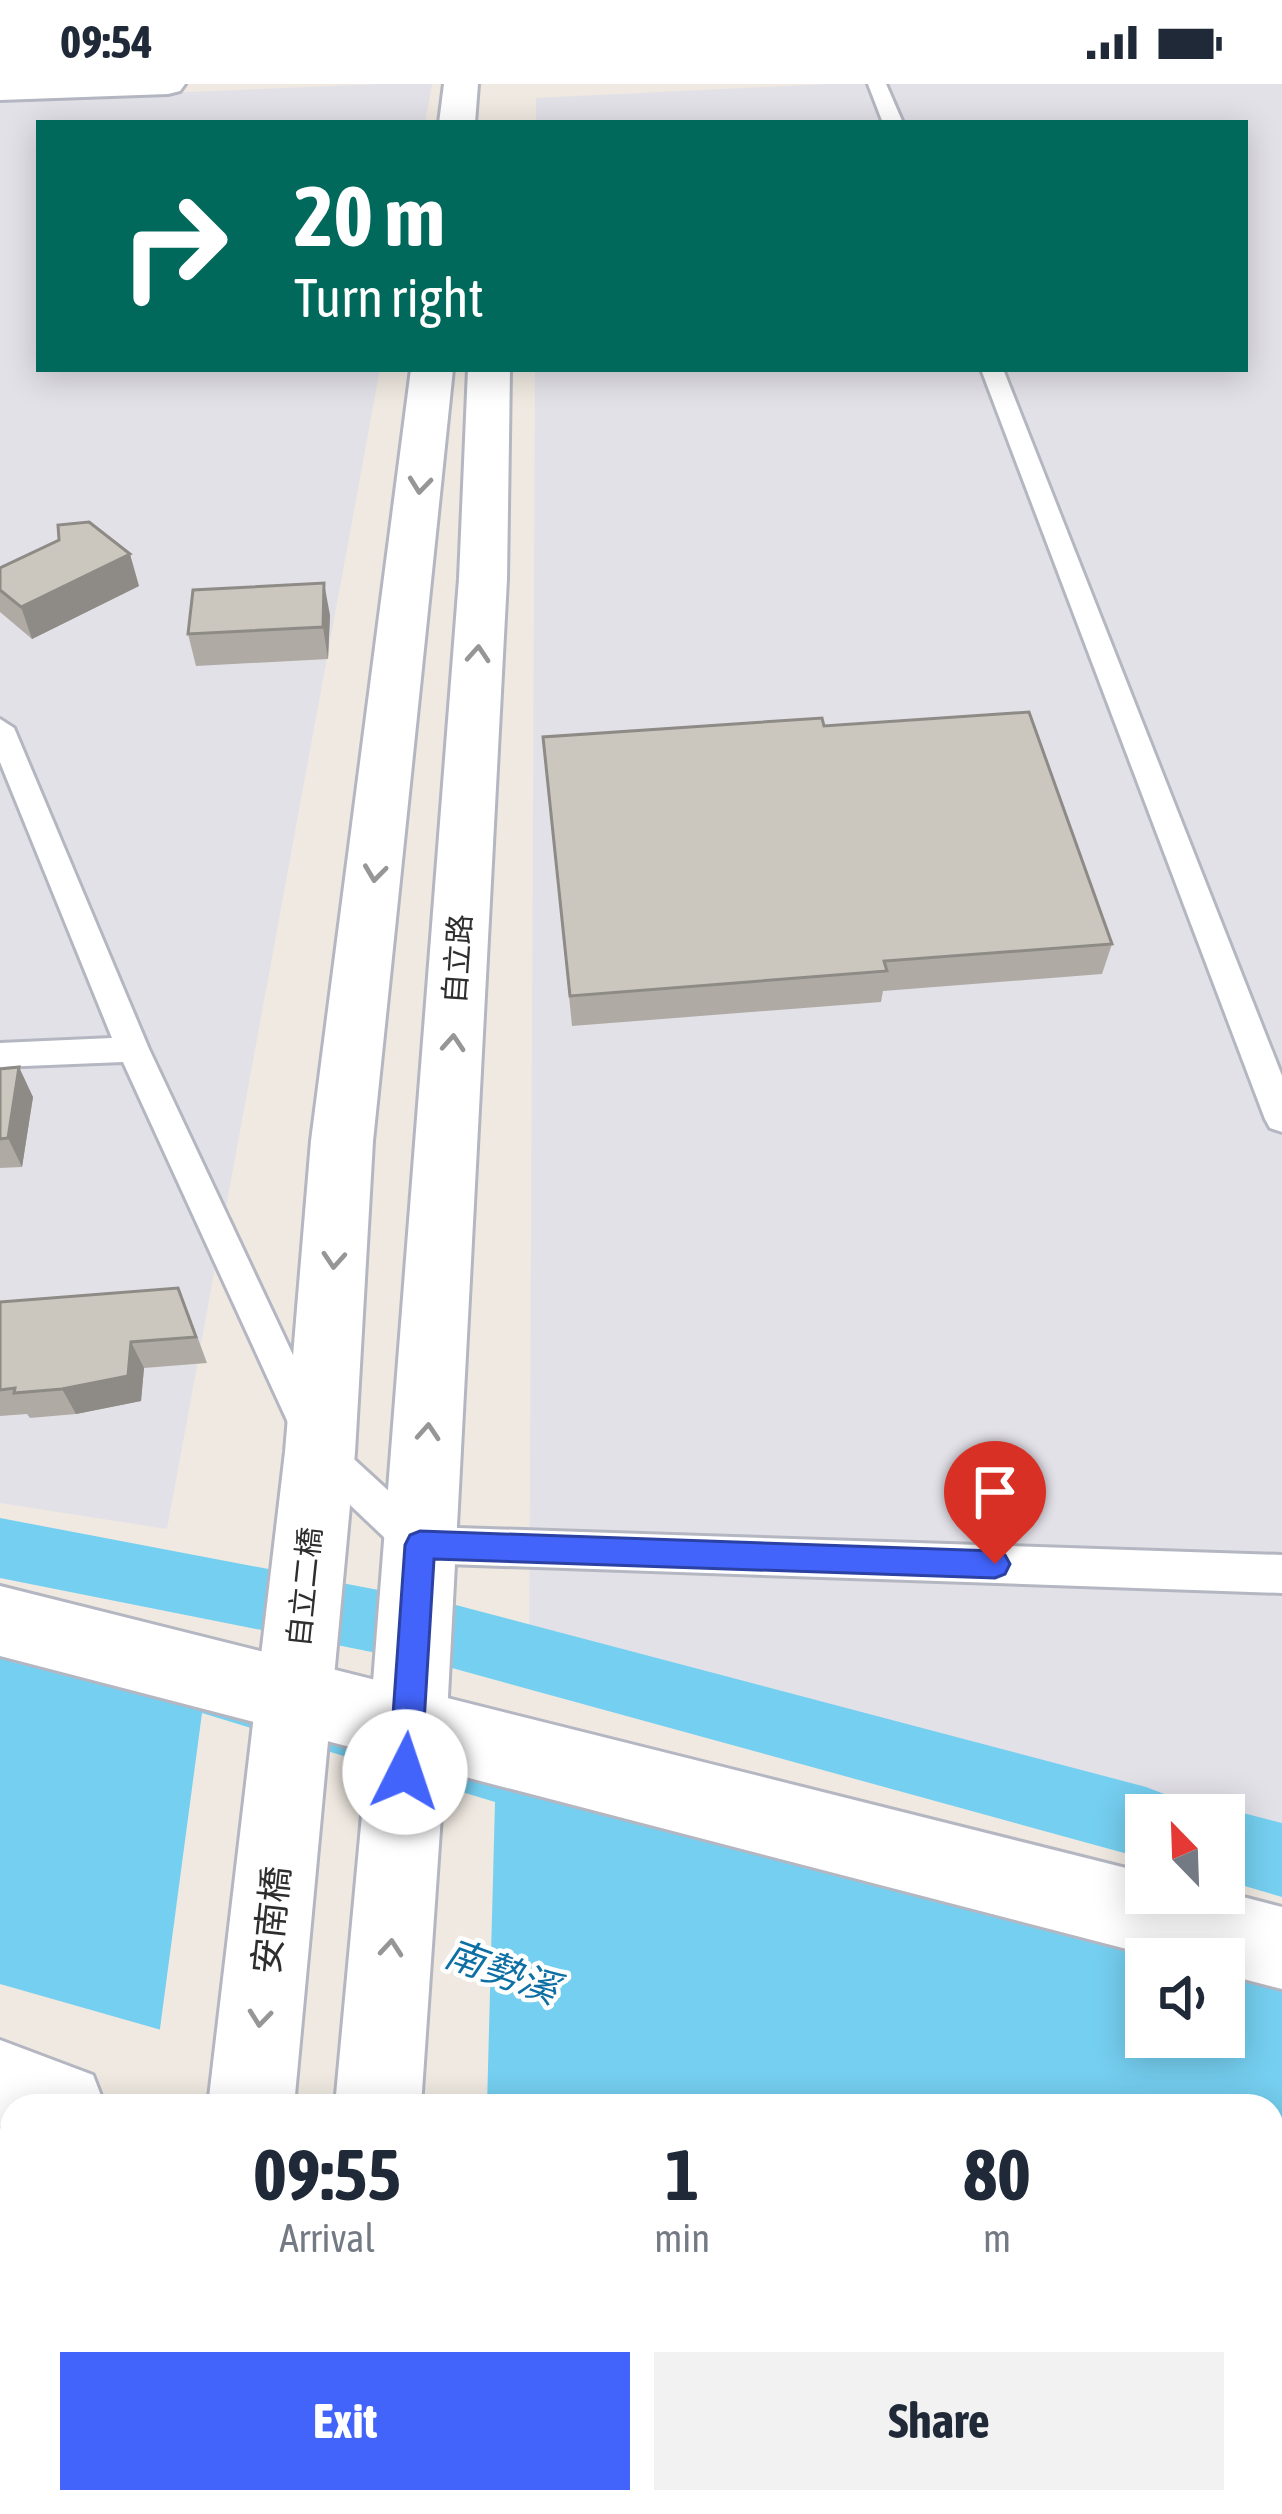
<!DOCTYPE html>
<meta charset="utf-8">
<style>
:root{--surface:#fff;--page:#f2f2f3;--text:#1f2937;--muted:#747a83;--accent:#4264fb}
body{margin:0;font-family:"Asap Condensed","Noto Sans TC",sans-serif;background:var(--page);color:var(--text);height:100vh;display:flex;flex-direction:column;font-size:45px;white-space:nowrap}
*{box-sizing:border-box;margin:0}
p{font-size:39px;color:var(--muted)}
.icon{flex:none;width:66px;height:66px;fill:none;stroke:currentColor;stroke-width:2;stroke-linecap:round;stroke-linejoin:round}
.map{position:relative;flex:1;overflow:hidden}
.sheet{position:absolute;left:0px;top:2010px;width:1284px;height:420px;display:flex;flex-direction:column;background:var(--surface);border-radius:36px 36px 0 0;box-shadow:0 6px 30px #0003}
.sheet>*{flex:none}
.hud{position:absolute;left:36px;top:36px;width:1212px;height:252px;border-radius:0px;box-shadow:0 6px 30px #0003;background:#00695c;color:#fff;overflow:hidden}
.needle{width:78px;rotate:337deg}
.tools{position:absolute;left:1125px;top:1710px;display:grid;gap:24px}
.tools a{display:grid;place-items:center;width:120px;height:120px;border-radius:0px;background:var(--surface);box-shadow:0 6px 30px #0003;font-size:60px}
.pin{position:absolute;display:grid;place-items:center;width:102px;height:102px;color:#fff;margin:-123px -51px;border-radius:50% 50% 50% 0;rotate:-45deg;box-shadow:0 0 12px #0007}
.pin .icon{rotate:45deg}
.me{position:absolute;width:132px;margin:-66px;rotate:4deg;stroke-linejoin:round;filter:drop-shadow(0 0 9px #0008)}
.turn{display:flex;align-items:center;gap:42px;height:252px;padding:0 60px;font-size:54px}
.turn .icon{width:156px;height:156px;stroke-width:2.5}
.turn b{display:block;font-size:84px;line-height:102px}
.eta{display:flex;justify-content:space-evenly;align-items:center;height:204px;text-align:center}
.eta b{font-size:72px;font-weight:700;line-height:84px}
.primary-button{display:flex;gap:24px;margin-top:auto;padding:24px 60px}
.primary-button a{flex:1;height:138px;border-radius:0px;background:var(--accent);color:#fff;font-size:48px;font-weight:700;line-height:138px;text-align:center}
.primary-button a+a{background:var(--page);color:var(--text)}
.status{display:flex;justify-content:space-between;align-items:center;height:84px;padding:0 60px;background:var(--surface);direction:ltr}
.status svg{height:33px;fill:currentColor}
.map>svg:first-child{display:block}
.industrial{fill:#e3e1e8}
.water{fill:#75cff0;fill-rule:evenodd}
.pier{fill:#efe9e1}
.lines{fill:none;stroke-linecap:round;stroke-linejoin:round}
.canal{fill:#75cff0;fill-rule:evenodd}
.lane-casing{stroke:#b4b7c1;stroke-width:6}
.street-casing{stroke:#b4b7c1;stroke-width:6}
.secondary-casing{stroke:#b4b7c1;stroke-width:6}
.lane{fill:#fff;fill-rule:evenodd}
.street{fill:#fff;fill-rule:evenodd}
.secondary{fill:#fff;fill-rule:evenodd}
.wall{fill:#afaba4}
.shaded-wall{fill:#8e8b86}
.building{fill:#cbc7bf;stroke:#8e8b86;stroke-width:3}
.oneway{stroke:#969696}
.route{fill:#4264fb;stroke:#2b41a3;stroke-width:3}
.labels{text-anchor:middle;stroke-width:9;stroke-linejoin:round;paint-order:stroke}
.street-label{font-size:30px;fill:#2e2e2e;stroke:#fff}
.near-street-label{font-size:36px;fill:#2e2e2e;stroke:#fff}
.near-water-label{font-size:39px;font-style:italic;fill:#0d6fa3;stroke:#fff}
</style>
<div class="status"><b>09:54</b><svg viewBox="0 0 49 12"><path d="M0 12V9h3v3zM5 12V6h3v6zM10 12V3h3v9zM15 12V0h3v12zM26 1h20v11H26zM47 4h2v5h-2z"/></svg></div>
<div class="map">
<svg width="1282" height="2430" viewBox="0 0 1282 2430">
<rect width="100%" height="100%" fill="#efe9e1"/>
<g class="industrial">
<path d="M381,0h51l-7,39h-386v246h341l-213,1160 -167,-26v-1403z"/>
<path d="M829,0h453v1742l-753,-141 6,-1316h710v-246h-709v-25z"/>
<path d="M0,2123l12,5v290h78l-2,12h-88z"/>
<path d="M440,2418h506l37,12h-543z"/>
</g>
<path class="water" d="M0,1549l1282,303v414l-10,-3v-241h-844l-428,-122zM1146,1875h78v78h-78z"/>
<path class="pier" d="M202,1629l293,89 -8,304h-81l-247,-70z"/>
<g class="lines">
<g class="canal">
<path d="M0,1434l452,86 694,183 26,10 7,18h-33v44l-694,-191 -452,-90z"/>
<path d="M1224,1724l58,15v74l-58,-17v-65h-18z"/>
</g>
<defs>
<g id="lane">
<path d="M868,0h18l17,39h-20z"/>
<path d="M981,285h22l279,707v56l-12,-4 -5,-9z"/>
<path d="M0,635l14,9 135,321 184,391 95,87 854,28v38l-862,-30 -14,-5 -99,-94 -184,-402 -123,5v-24l112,-5 -112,-276z"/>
<path d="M930,2418h52l2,12h-54z"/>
</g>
<g id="street">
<path d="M0,0h185l-5,7 -12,3 -168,6z"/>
<path d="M0,1502l1146,287v20l78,-1 58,15v82l-58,-15v-15h-59l-1165,-303z"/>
<path d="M0,1956l93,35 12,31h-93v25l-12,-5z"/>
<path d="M1272,2404l10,26h-131l-5,-12h126z"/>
</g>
<g id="secondary">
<path d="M444,0h34l-3,39h-36z"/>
<path d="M411,285h42l-80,772 -18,311 -61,654h-86l77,-654 26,-311z"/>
<path d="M468,285h42l-3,210 -63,1193 -23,334h-86l31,-334 93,-1193z"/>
<path d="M161,2418h98l-2,12h-98z"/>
<rect x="301" y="2418" width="98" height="12"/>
</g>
</defs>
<use href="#lane" class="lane-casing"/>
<use href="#street" class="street-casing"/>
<use href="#secondary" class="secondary-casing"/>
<use href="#lane" class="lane"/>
<use href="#street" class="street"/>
<use href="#secondary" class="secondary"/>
</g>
<g class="wall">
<path d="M0,484l139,18 -107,53 -32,-27z"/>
<path d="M330,531l-2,44 -132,7 -8,-32z"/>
<path d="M824,642l288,218 -10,30 -219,17 -2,11 -309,24 -29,-289z"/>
<path d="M0,985l33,28 -11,70 -22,1z"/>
<path d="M0,1218l189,12 18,49 -63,5 -3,33 -65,13 -46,4 -3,-4 -27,2z"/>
</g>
<g class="shaded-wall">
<path d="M130,470l9,32 -107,53 -11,-32z"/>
<path d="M324,499l6,32 -2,44 -5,-32z"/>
<path d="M19,983l14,30 -11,70 -14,-29z"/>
<path d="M131,1258l13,26 -3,33 -65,13 -14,-25z"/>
</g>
<g class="building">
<path d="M89,438l41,32 -109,53 -21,-17v-22l59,-28 -1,-15z"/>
<path d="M324,499l-1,44 -135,7 5,-44z"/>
<path d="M1029,628l83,232 -228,17 3,10 -317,25 -27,-259 279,-19 2,8z"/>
<path d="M19,983l-11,71 -8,1v-70z"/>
<path d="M178,1204l18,49 -65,5 -3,34 -66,13 -48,4 1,-5 -15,2v-88z"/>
</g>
<defs><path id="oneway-chevron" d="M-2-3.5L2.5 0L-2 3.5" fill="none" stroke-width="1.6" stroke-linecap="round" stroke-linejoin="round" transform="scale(3)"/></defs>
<g class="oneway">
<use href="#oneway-chevron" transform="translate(420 401) rotate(96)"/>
<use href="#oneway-chevron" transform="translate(478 570) rotate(-86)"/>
<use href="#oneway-chevron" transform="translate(375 789) rotate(97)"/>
<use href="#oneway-chevron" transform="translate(453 959) rotate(-86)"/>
<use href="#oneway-chevron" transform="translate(334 1176) rotate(94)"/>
<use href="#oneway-chevron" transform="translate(428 1348) rotate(-86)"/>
<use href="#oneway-chevron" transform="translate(391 1864) rotate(-85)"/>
<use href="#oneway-chevron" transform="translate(260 1934) rotate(96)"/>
</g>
<path class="route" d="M420,1447l575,20 10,4 5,9 -5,10 -10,4 -561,-19 -13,213 -5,11 -11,5 -12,-5 -4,-11 16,-227 5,-10z"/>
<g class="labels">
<g class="street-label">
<text transform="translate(458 875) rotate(-86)" y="10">自立路</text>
<text transform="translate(305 1503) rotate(-84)" y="10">自立二橋</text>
</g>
<g class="near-street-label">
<text transform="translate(271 1836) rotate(-84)" y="13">安南橋</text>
</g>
<g class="near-water-label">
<text transform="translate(502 1887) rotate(20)" y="14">南勢溪</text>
</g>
</g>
</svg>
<div class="tools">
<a><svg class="needle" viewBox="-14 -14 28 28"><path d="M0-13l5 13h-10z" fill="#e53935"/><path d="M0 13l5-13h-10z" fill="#747a83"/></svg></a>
<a><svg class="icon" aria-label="sound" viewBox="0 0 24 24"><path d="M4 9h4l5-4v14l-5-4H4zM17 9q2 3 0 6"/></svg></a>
</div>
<div class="pin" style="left:995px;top:1480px;background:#d93025"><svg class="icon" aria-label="arrive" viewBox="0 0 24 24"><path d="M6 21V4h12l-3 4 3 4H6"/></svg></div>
<svg class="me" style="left:405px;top:1688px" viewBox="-20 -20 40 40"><circle r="19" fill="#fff"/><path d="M0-13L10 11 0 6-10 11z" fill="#4264fb"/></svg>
<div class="hud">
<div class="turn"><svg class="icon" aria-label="right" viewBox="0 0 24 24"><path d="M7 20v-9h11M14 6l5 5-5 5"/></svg><div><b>20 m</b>Turn right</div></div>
</div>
<section class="sheet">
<div class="eta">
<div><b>09:55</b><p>Arrival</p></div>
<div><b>1</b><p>min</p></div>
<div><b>80</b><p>m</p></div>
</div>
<div class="primary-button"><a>Exit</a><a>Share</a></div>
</section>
</div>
